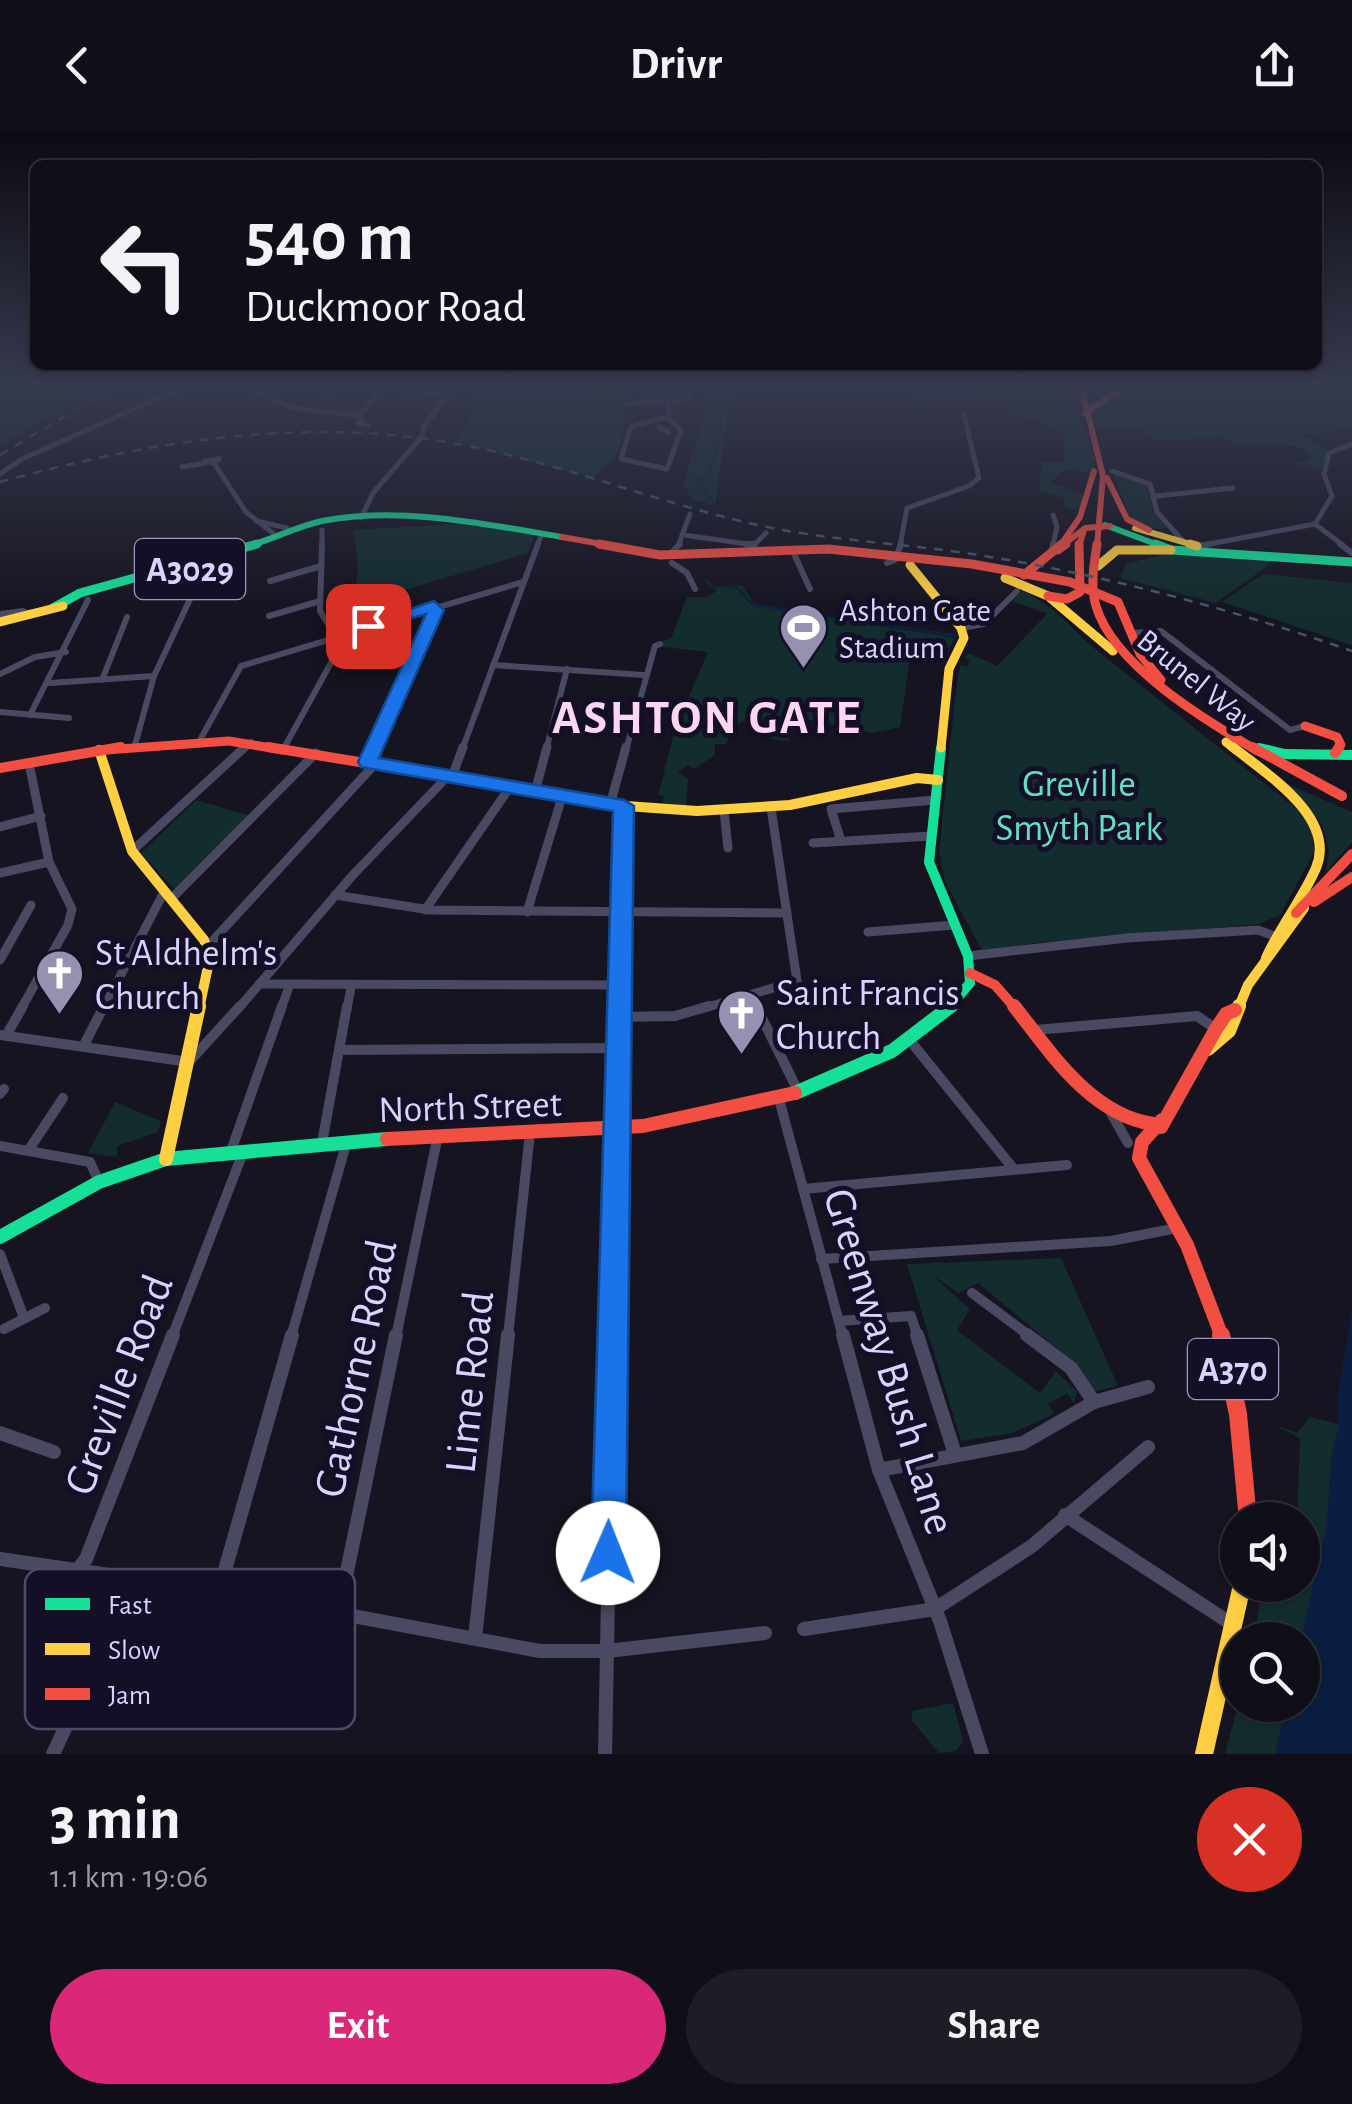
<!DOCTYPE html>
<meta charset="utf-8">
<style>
:root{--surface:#100f19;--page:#1e1d26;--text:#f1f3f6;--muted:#9c9ca2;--line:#302f38;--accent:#db2777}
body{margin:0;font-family:"Alegreya Sans",sans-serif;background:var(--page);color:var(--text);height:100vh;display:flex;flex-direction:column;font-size:38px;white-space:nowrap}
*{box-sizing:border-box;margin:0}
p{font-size:32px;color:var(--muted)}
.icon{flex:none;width:55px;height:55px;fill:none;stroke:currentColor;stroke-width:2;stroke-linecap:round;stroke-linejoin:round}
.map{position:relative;height:1624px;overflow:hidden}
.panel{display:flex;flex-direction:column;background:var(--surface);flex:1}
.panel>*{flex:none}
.hud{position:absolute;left:30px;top:30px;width:1292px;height:210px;border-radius:15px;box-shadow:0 2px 8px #0004,0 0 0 2px var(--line);background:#100f19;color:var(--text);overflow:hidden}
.controls{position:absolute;left:1220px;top:1372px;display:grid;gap:20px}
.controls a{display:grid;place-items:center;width:100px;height:100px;border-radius:50%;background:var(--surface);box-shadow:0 2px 8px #0004,0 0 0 2px var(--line);font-size:50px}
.pin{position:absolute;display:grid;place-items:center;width:85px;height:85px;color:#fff;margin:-42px;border-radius:20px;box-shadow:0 5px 15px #0006}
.me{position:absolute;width:110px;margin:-55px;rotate:1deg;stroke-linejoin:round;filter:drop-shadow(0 0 8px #0008)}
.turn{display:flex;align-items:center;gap:35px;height:210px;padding:0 50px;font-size:45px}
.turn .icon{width:130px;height:130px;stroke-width:2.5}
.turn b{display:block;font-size:70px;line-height:85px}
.round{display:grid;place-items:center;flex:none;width:105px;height:105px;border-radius:52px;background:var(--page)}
.headline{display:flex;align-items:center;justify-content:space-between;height:170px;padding:0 50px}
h1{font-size:60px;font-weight:700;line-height:75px}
.button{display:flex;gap:20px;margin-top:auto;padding:20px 50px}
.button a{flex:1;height:115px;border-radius:60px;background:var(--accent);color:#fff;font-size:40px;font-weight:700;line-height:115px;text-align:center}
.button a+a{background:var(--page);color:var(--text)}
header{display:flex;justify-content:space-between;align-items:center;height:130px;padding:0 50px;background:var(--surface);font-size:45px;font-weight:700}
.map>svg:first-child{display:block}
.green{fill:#132c2d}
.water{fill:#0b1e41}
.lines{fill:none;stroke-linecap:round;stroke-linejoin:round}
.stream{stroke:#0b1e41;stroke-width:2.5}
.street-far4{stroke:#4a4962;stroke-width:5}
.street-far3{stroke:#4a4962;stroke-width:6}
.street-far2{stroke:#4a4962;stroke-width:9}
.street-far1{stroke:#4a4962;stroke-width:10}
.street{stroke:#4a4962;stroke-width:14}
.fast-far3{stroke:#16e098;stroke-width:6}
.fast-far2{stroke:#16e098;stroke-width:9}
.fast-far1{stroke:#16e098;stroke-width:10}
.fast{stroke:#16e098;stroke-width:14}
.slow-far4{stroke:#ffcf43;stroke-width:6}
.slow-far3{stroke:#ffcf43;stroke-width:9}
.slow-far2{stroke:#ffcf43;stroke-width:10}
.slow-far1{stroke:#ffcf43;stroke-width:14}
.slow{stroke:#ffcf43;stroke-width:18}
.jam-far4{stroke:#f24e42;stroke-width:6}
.jam-far3{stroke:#f24e42;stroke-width:9}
.jam-far2{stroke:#f24e42;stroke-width:10}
.jam-far1{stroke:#f24e42;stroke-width:14}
.jam{stroke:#f24e42;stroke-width:18}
.rail{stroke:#43596b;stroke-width:2.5;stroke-dasharray:9 8;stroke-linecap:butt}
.route{fill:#1a73e8;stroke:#114b97;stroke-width:2.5}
.labels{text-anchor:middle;stroke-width:10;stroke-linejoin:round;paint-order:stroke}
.far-poi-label{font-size:32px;fill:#d9d4ff;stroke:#130f26;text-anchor:start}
.far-street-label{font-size:32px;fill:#d9d4ff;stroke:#130f26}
.shield{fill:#130f26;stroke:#9e99be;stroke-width:2.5}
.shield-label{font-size:35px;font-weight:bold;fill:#d9d4ff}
.park-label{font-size:38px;fill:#5fe0c0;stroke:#130f26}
.poi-label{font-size:38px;fill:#d9d4ff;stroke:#130f26;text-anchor:start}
.street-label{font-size:38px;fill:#d9d4ff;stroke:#130f26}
.near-street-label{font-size:45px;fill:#d9d4ff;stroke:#130f26}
.district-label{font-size:48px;font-weight:bold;letter-spacing:2.5px;fill:#ffd6f0;stroke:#130f26}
.key{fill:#130f26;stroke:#4e4a67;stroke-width:2.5}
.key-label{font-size:28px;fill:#d9d4ff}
</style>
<header><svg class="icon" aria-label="back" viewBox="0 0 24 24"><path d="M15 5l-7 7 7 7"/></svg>Drivr<svg class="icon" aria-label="share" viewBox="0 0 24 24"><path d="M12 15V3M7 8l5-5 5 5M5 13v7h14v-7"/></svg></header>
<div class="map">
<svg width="1352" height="1624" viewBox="0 0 1352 1624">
<rect width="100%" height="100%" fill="#161421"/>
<g class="green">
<path d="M0,255h104l-104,60z"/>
<path d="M714,255h26l-10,12 -15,108 -23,-6 -9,-15z"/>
<path d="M925,255h143l29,80 -8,7 -26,-2 -12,13 36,13 -8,13 -13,-2 -3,-10 -23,-6 1,-27 -4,-2h27v-27l-28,-16 -32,-7 4,-3 -7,-13 -75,-3z"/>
<path d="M1133,255h219v44l-50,6 26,14 -7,21 -31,-7 21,-2 -3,-9 -12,-6 -52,1 -22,-10 -64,4 -20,-12 -41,-1 -2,-16z"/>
<path d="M625,263c-3,40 3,60 -33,85l-136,-37 23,-42z"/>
<path d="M1113,343l33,10 8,29 13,16 -13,1 -23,-9z"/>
<path d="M458,394l77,9 -7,20 -174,52 4,-41 -5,-34z"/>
<path d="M1165,424l102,4 3,6 -54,39 -96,-25 6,-14z"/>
<path d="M1263,444l89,9v62l-130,-43z"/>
<path d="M698,445l17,11 27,-1 12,18 64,10 1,-4 2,5 137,21 -18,24 -30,-2 -10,70 -27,6 -74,-15 -11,23 -18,-2 11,-8 -14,-11 -18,-2 -17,10 -6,16h-11v11l-21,14 -6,-4 -10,7 10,7 -2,26 -24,-2 2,-7 -6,-1 18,-69 32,-74 -45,-5 -3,-5 11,-4 16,-41h20l10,-6z"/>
<path d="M1023,460l31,20 36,35 213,169 9,18 2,20 -34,63 -21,9 -225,19 -51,9 -38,-70 -6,-31 17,-161 4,-25 7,2 3,-7 -6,-2 5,-5 28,13 50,-52 -35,-13z"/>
<path d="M1278,650l74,32v30l-27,31 4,-22 -7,-27z"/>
<path d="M196,670l52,15 -74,74 -33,-36z"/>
<path d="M115,972l46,19 -3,11 -41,14v11l-29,-4z"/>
<path d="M1061,1128l57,128 -22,5 -10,-6 -7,-18 -101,-84 -20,10 -26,-18 38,34 -13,21 83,63 16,-22 21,20 -3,12 -7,-10 -19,11 6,10 -42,19 -51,8 -54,-177z"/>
<path d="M1352,1180l-44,444h-83l13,-49h64v-65h-48l8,-55h40v-65h-5l3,-82 -27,-14 24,9 13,-16 29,7 -2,-21z"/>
<path d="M953,1573l10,38 -7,10 -17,2 -27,-32v-10z"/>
</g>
<path class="water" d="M1352,1180v444h-77l11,-49h16l-1,-65 26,-117 4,-65 8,-33 -2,-22z"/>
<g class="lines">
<g class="stream">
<path d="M915,255l-4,36 26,49"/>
<path d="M713,372l-15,-21 11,-9 9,-27 -4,-9 6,-4 1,-23 11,-24"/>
<path d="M711,456l25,1 16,17 203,33"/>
</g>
<g class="street-far4">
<path d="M262,255l-8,5 37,18 63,7 9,-3 21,-27"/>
<path d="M322,255l-2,4 7,2"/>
<path d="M360,255l86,9"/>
<path d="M662,255l-2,6 11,21 -5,5"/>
<path d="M665,272l22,-3 2,-5"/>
<path d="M628,274l35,-4"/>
<path d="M354,285l9,4 -6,4 11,2"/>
<path d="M666,287l15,13 -14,39 -46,-10 10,-32z"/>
<path d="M659,297l9,5"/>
<path d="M219,329l-5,4 -9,-2z"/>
<path d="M214,333l32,49 28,22"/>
<path d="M182,337l23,-4"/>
<path d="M1112,341l38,13 7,28 24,27"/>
<path d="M0,344l22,-15 166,-74"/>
<path d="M1156,366l77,-8"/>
<path d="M361,388l12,-25 50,-58v-7l31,-43"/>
<path d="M257,391l30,7"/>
<path d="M1315,394l17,-28 -8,-22 5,-21 23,-9"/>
<path d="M1315,394l29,22"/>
<path d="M684,405l70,10 12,-12"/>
<path d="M322,416v-16"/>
<path d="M537,416l5,-12"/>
<path d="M678,416l12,-32"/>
<path d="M900,416l7,-38 62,-22 10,-8 -15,-63"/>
<path d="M1053,416l4,-20 -4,-11"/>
<path d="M1199,416l116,-22"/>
</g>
<g class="street-far3">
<path d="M322,414l-2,67 15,24"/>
<path d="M746,414h9"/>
<path d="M1340,414l12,9"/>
<path d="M1199,416l11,-2"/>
<path d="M1052,420l1,-6"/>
<path d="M670,424l10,-10"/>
<path d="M795,426l15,33"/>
<path d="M672,433l15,10 8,16"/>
<path d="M887,433l8,-3 6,-16"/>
<path d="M270,451l51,-15"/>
<path d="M0,484l23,-3 7,4"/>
<path d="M269,486l51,-15"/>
<path d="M961,498l23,-4 33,-33"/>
<path d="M1132,503l29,-2 129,99 15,-4"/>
<path d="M493,535l151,10"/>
<path d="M0,544l35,-17 31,-5"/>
<path d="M102,550l25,-63"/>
<path d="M50,553l104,-7"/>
<path d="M0,582l69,6"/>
<path d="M30,585l58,-115"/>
<path d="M200,610l41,-74 282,-84"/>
<path d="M135,615l19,-69 37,-79 -1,-10 -13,-14"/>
<path d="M284,618l59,-107 -2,-7"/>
<path d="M242,620l9,-8"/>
<path d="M373,620l61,-144"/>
<path d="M462,620l76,-206"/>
<path d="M546,620l21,-81"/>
<path d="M626,620l29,-104 5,-2"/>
</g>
<g class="street-far2">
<path d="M368,632l6,-15"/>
<path d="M452,647l11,-30"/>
<path d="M535,662l12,-45"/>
<path d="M610,675l16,-58"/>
<path d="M724,681l4,37"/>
<path d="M0,697l41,-11"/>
<path d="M841,711l-10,-32 104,-9"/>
<path d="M813,713l118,-7"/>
<path d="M132,721l113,-104"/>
<path d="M0,743l49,-11"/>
<path d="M335,765l95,15 357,3"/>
<path d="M171,769l145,-146"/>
<path d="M425,780l85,-123"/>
<path d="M527,782l35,-115"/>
<path d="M868,802l86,-7"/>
<path d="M207,817l168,-183"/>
<path d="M968,826l159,-18 131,-8 16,6"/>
<path d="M0,830l31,-55"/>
<path d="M259,854l362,1"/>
<path d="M750,865l7,14"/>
<path d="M21,879l47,-84 4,-16 -23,-47 -20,-99"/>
<path d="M103,879l61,-117"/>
<path d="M238,879l114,-133 96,-100"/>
<path d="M281,879l8,-22"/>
<path d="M347,879l4,-22"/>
<path d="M619,879l4,-203"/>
<path d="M701,879l96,-28 -26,-173"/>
</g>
<g class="street-far1">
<path d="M756,876l43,87"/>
<path d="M620,887l55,-1 34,-10"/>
<path d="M1035,900l162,-14 19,13"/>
<path d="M0,905l189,27 51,-56"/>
<path d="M6,906l17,-30"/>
<path d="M912,913l100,124"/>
<path d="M84,915l20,-39"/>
<path d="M339,920l280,-2"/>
<path d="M0,964l4,-5"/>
<path d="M779,969l64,238"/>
<path d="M1111,983l17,30"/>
<path d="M322,1013l25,-137"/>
<path d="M0,1016l90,16 9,20"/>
<path d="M28,1021l35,-53"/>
<path d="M231,1021l51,-145"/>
<path d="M803,1059l264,-24"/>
<path d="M0,1124l24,64"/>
<path d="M821,1129l290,-18 66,-13"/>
<path d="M972,1163l59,44"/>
<path d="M839,1191l72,-5 7,21"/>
<path d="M4,1199l41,-21"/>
<path d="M172,1207l72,-187"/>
<path d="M291,1207l56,-196"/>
<path d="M396,1207l42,-202"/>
<path d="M508,1207l22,-204"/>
<path d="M613,1207l6,-331"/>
</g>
<g class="street">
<path d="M843,1205l36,135 61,151 42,133"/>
<path d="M917,1205l38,119"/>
<path d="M1027,1205l44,33 23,34"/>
<path d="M0,1303l54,19"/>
<path d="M879,1340l144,-27 71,-41 54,-15"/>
<path d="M1065,1385l165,108"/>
<path d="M0,1429l219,32 321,60h67l158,-18"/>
<path d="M78,1439l8,-10 87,-224"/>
<path d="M219,1461l73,-256"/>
<path d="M338,1485l58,-280"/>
<path d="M804,1499l131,-20 97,-63 116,-99"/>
<path d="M475,1508l33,-303"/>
<path d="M53,1624l83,-177"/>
<path d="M605,1624l8,-419"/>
</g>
<g class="fast-far3">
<path d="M1105,395l56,21"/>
<path d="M248,416c26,-7 47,-19 74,-25 77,-15 164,3 240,16"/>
</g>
<g class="fast-far2">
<path d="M1155,414l16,6 181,12"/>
<path d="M53,478l27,-15 177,-49"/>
<path d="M1259,618l8,2"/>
</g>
<g class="fast-far1">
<path d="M941,618l-12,114 39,94 2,27 -22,26"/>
<path d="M1259,618l26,6 67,1"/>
</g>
<g class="fast">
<path d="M795,963l97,-42 59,-45"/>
<path d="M0,1107l99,-55 67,-23 221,-20"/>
</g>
<path class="slow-far4" d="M1135,398l62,18"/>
<g class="slow-far3">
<path d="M1190,414l7,2"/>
<path d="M910,435l51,63 3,10 -15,31 -8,79"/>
<path d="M1098,436l19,-16h54"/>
<path d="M1005,448l43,18 65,55"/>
<path d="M0,492l63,-16"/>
<path d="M1226,612l10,8"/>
</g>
<g class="slow-far2">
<path d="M1233,617c33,27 104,70 83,121 -14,32 -36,59 -50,90"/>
<path d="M99,620l33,101 72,89 6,17 -11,52"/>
<path d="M626,676l71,5 93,-6 127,-27 21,2"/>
<path d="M1238,879l10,-24 56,-77"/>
</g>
<g class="slow-far1">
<path d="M1208,919l21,-18 10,-25"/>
<path d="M166,1029l33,-153"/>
</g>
<path class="slow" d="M1204,1624l38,-169"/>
<g class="jam-far4">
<path d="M1081,255l22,91 -6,70"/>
<path d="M1085,283l42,-28"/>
<path d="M1107,348l20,41 22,11"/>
<path d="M562,407l51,9"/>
<path d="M1060,416l20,-29 14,-46"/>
<path d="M1062,416l23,-18 25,-2"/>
<path d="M1079,416l5,-16"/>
</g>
<g class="jam-far3">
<path d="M599,414l61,11 168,-6 144,15 98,18 48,20 22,52 21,26"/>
<path d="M1097,414c-3,20 -7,42 -1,62 17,59 109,114 160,144"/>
<path d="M1058,420l8,-6"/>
<path d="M1024,445l38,-31"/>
<path d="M1048,466l19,3 13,-7 -1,-48"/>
<path d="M1305,596l32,11 4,8 -4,5"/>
<path d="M106,620l123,-9 54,9"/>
</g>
<g class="jam-far2">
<path d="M268,617l358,59"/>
<path d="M1252,617l90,49"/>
<path d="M1335,623l4,-6"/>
<path d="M0,638l121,-21"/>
<path d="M1314,772l38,-25"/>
<path d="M1296,783l56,-59"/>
<path d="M970,843l25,12 21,24"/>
</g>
<g class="jam-far1">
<path d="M1014,876c37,47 76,108 139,118"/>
<path d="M1162,990l-20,22 -3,16 48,87 35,92"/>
<path d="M1161,997l55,-98 10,-15 9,-4"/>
<path d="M387,1009l256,-13 152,-33"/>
</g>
<path class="jam" d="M1221,1205l17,79 10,106"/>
<g class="rail">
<path d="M0,325l117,-70"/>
<path d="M0,352c151,-41 307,-67 463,-37 106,20 207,63 314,84 64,12 130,15 195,25 129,20 256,54 380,97"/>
</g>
</g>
<linearGradient id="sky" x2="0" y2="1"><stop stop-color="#0c0b12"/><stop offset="0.53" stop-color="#363a4e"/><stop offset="1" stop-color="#363a4e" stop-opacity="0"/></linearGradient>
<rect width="1352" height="482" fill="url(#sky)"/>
<path class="route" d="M434,471l10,9 -65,148 245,42 10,6 -8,747 -5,12 -13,5 -12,-5 -5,-12 22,-742 -252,-44 -3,-5 68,-148 -58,17 -8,-5z"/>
<defs>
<symbol id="stadium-pin" viewBox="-11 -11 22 30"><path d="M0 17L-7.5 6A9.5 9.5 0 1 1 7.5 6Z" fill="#9591b1" stroke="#130f26"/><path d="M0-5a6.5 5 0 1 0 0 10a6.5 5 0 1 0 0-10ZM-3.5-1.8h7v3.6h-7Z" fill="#fff"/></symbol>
<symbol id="church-pin" viewBox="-11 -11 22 30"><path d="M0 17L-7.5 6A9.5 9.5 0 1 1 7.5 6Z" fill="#9591b1" stroke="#130f26"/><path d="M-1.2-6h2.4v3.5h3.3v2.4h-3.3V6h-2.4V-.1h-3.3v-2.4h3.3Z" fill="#fff"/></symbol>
</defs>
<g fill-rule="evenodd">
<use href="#stadium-pin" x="776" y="470" width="55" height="75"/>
<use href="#church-pin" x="32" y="816" width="55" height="75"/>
<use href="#church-pin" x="714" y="856" width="55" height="75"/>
</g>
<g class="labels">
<g class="far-poi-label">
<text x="839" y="491">Ashton Gate<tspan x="839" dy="37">Stadium</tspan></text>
</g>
<g class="far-street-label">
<text transform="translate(1197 550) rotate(39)" y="11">Brunel Way</text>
</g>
<g class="shield">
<rect x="135" y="409" width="110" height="60" rx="8"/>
<rect x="1188" y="1209" width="90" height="60" rx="8"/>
</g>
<g class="shield-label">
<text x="190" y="451">A3029</text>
<text x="1233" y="1251">A370</text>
</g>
<g class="park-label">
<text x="1079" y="666">Greville<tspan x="1079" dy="44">Smyth Park</tspan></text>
</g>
<g class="poi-label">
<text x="95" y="835">St Aldhelm's<tspan x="95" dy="44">Church</tspan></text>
<text x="776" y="875">Saint Francis<tspan x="776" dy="44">Church</tspan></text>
</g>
<g class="street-label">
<text transform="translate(470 976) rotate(-2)" y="13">North Street</text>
</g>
<g class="near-street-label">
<text transform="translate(891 1231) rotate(73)" y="16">Greenway Bush Lane</text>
<text transform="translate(354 1238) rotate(-78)" y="16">Gathorne Road</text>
<text transform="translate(468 1252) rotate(-84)" y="16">Lime Road</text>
<text transform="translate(117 1254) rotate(-69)" y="16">Greville Road</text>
</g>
<g class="district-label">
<text x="707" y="603">ASHTON GATE</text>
</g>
</g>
<rect x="25" y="1439" width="330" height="160" rx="15" class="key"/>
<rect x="45" y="1468" width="45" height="12" fill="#16e098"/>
<rect x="45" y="1513" width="45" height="12" fill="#ffcf43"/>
<rect x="45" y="1558" width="45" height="12" fill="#f24e42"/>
<g class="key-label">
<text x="108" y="1484">Fast</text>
<text x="108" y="1529">Slow</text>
<text x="108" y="1574">Jam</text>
</g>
</svg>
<div class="controls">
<a><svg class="icon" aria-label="sound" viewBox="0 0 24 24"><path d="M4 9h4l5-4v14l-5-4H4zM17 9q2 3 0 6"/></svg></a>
<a><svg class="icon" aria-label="search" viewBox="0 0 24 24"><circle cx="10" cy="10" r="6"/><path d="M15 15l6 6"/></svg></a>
</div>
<div class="pin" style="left:368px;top:496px;background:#d93025"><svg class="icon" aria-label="arrive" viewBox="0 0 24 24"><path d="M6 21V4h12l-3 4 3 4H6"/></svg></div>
<svg class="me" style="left:608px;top:1423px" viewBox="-20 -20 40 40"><circle r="19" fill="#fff"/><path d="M0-13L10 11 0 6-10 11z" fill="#1a73e8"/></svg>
<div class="hud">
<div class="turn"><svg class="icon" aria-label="left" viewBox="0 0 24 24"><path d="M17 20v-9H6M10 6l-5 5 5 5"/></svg><div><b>540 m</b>Duckmoor Road</div></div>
</div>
</div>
<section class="panel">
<div class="headline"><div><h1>3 min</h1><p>1.1 km · 19:06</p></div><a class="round" style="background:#d93025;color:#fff"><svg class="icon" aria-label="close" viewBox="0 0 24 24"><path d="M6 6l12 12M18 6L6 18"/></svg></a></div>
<div class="button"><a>Exit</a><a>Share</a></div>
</section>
